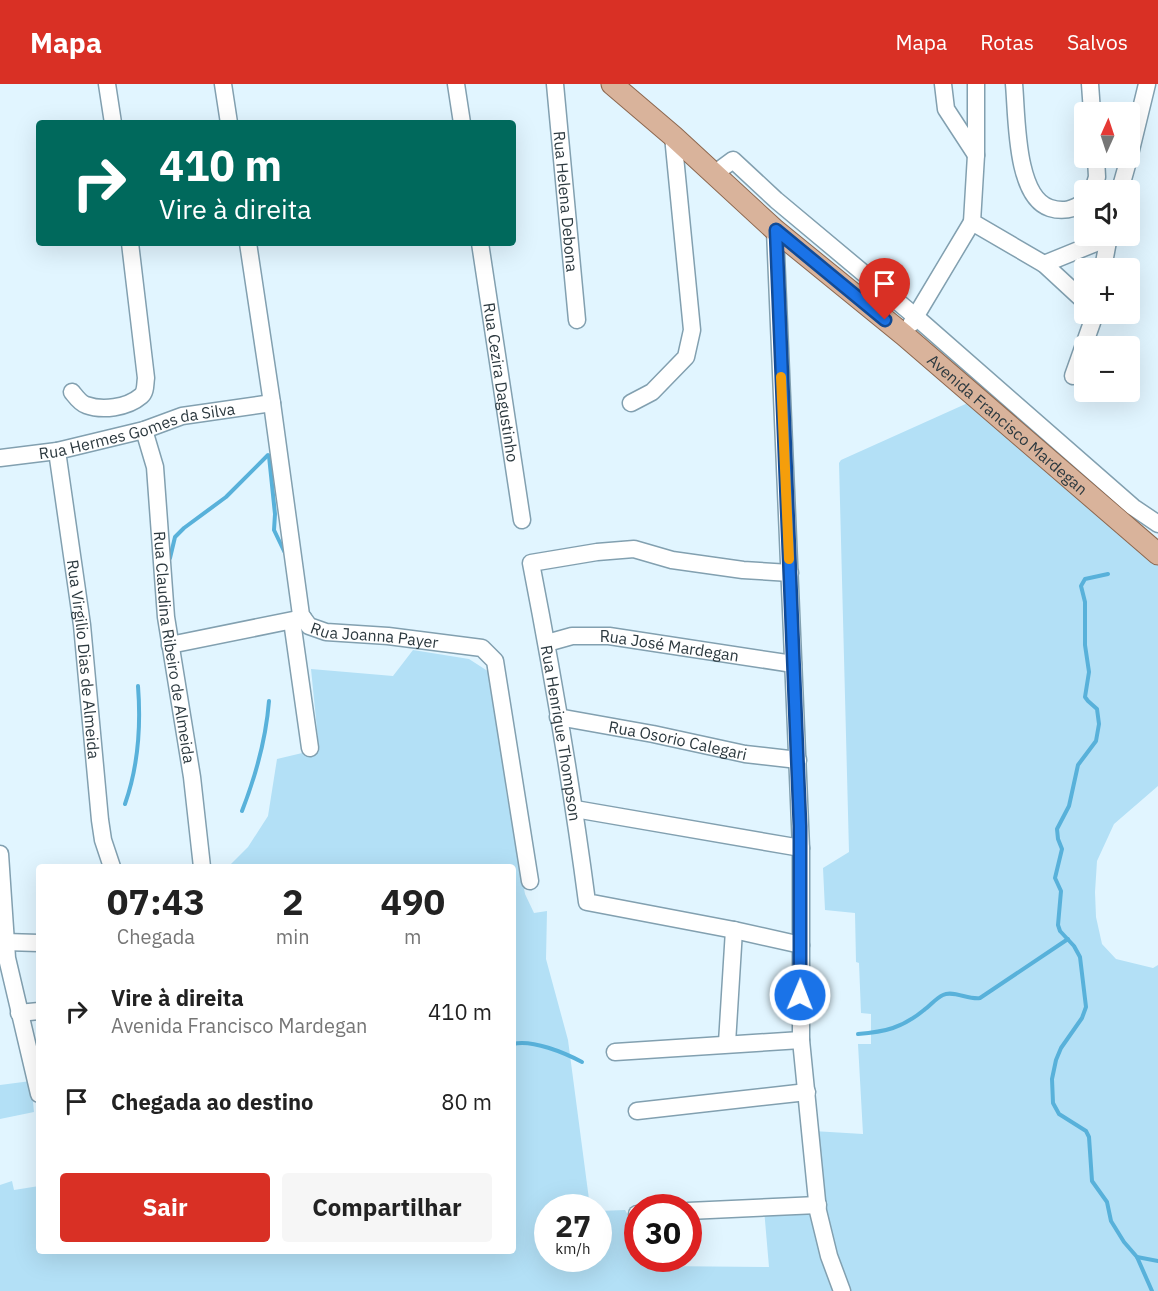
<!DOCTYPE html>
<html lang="pt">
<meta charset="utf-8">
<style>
:root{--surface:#fff;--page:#f6f6f6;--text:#222;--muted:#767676;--accent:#d93025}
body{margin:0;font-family:"IBM Plex Sans",sans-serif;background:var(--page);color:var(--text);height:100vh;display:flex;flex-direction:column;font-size:22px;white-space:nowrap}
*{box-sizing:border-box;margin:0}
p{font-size:20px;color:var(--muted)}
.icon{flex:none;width:33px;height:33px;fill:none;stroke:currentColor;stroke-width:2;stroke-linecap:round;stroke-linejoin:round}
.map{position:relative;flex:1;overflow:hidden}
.panel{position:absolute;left:36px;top:780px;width:480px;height:390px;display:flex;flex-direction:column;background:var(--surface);border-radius:6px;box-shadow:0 6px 24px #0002}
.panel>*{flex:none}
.guide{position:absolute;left:36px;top:36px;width:480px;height:126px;border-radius:6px;box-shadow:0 6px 24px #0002;background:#00695c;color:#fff;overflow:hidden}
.needle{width:39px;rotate:3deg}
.tools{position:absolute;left:1074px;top:18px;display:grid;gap:12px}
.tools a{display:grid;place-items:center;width:66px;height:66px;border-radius:6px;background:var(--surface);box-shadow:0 6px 24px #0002;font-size:30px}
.speed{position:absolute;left:534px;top:1110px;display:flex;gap:12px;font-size:30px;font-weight:700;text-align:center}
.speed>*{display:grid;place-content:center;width:78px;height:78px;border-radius:50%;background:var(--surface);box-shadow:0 6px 24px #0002;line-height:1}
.speed small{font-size:15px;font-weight:400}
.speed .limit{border:9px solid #d22;background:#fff;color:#111}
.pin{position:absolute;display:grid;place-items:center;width:51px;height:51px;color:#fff;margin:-62px -26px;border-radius:50% 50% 50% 0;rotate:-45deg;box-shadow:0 0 6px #0007}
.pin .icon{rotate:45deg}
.me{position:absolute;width:66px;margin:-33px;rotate:1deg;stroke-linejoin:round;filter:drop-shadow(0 0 4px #0008)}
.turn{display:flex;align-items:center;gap:21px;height:126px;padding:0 24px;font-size:27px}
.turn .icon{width:78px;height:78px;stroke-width:2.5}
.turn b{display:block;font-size:42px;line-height:51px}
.eta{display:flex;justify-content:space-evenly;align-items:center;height:102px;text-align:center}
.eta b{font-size:36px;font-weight:800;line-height:42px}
.button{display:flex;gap:12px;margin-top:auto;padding:12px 24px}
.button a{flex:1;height:69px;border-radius:6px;background:var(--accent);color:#fff;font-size:24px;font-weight:800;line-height:69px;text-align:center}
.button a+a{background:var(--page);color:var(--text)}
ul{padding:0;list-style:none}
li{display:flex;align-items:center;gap:18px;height:90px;padding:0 24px}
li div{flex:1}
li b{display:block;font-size:22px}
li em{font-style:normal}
header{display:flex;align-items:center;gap:36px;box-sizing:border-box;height:84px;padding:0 30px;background:var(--accent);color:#fff}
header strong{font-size:28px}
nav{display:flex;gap:33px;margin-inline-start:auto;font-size:21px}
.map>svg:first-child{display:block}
.green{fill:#b3e0f6}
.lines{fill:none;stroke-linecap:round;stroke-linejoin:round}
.stream{stroke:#58b1da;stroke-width:4}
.minor-casing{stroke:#82a0b0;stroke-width:19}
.major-casing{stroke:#8c674f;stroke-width:23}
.minor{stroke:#fff;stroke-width:16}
.major{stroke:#d9b39b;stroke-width:21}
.route-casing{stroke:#114b97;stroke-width:15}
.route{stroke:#1a73e8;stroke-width:10}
.slow{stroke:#f59e0b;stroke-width:10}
.labels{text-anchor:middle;stroke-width:4.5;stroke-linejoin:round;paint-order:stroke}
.street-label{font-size:16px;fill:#2c393f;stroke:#e1f5ff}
</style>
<header>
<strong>Mapa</strong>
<nav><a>Mapa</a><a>Rotas</a><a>Salvos</a></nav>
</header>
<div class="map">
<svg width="1158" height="1207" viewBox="0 0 1158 1207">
<rect width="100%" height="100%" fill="#e1f5ff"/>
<g class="green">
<path d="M970,318l188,163v221l-44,38 -17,37 -2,31 1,25 6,27 14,15 37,9 5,-3v326h-1158v-106l12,-4 2,9 25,-4v65h474v-384h-285l20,-20 20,-31 9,-57 42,-10 -8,-80 82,7 20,-26 56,9 28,18 9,114 19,103 9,19 13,-2 -1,48 22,81 22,167 -42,1v50h50l1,-47 26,-1 12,21 1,27 16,1 5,7 110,1 -5,-58 62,-4 -13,-74 50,3 -5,-90h13v-30l-10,-1 -2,-50 -3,-1 -1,-49 -30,-3 -2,-42 26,-16 -10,-389 2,-3z"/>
<path d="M31,997l3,31 -34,7v-34z"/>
</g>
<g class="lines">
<g class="stream">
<path d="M269,372l6,58 -1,16 11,23"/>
<path d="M170,474l5,-21 9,-9 42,-31 42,-42"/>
<path d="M1108,490l-23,5 -4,7 4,16v43l4,27 -4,25 3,4 9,8 2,15 -3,17 -18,24 -9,41 -12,23 1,10 4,10 -7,29 6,13 -3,34 2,6 14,15 6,11 6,50 -4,11 -21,30 -5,12 -4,19 1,24 6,11 27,17 3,6 3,44 15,21 4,19 13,21 13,15 15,34"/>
<path d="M125,720c13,-37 16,-79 13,-118"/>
<path d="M242,727c14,-36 24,-72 27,-110"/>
<path d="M858,950c27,-2 44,-6 66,-24 6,-4 12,-12 19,-15 10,-5 26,5 37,3l88,-59"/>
<path d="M513,960c19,-5 52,9 69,18"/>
<path d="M1137,1173l21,4"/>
</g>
<defs>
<g id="minor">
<path d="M107,0l6,39"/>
<path d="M223,0l6,39"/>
<path d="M456,0l6,39"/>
<path id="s1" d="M555,0l22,236"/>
<path d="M943,0l3,25 30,46"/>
<path d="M976,0v71l-4,67 72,42 40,37"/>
<path d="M1014,0c3,31 1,113 36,124 13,4 23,2 34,-6"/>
<path d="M1090,0l2,28"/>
<path d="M1130,70l17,-70"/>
<path d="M714,90l19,-14 43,40 140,117 217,190 25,17"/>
<path d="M1093,106l4,-13 -1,-19"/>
<path d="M1120,106l9,-32"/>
<path d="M775,146l26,618v192l17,171 11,45 13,35"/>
<path id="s2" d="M248,159l24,160 29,212 8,11 17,6 62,4 94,12 13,13 35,220"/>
<path id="s3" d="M480,159l42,277"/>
<path d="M1044,180l64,-26"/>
<path d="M1103,184l6,-32"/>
<path d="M911,240l61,-102"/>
<path d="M1073,292l22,-62"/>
<path d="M72,308c4,5 8,11 14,13 16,6 41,3 55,-9 5,-4 4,-12 5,-18l-16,-135"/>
<path d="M631,319l21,-11 34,-35 6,-27 -19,-194"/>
<path id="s4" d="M144,346l11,37 11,150 26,160 10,90"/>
<path id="s5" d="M57,367l25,174 18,195 3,20 9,27"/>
<path id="s6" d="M0,374l57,-7 87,-21 38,-14 90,-13"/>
<path id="s7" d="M790,489l-47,-3 -71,-10 -38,-11 -37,3 -66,11c22,113 41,225 56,339l147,28 67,15"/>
<path d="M292,537l18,127"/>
<path id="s8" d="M547,559l25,-7h37l184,28"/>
<path d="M170,561l133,-27"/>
<path id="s9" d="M558,633l95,17 92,20 53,6"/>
<path d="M575,725l226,39"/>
<path d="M0,770l7,104 32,136"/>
<path d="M5,858l34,1"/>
<path d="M19,929l20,-2"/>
<path d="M727,959l7,-113"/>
<path d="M615,968l186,-12"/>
<path d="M637,1027l170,-19"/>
<path d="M688,1127l130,-6"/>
<path d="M637,1130h1"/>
</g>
<g id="major">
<path id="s10" d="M612,0l61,52 102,94 129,105 254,219"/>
</g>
</defs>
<use href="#minor" class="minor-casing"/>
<use href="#major" class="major-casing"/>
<use href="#minor" class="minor"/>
<use href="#major" class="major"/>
</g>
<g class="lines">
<defs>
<path id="route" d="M800,911v-169l-24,-596 109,90"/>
</defs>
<use href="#route" class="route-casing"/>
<use href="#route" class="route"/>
<path class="slow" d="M781,293l8,182"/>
</g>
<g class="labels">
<g class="street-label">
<text dy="6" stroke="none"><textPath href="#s1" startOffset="118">Rua Helena Debona</textPath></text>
<text dy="6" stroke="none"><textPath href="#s3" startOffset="141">Rua Cezira Dagustinho</textPath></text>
<text dy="6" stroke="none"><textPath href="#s10" startOffset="522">Avenida Francisco Mardegan</textPath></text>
<text dy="6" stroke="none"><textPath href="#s6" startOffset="140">Rua Hermes Gomes da Silva</textPath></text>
<text dy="6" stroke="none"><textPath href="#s2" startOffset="456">Rua Joanna Payer</textPath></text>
<text dy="6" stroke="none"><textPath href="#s8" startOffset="124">Rua José Mardegan</textPath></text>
<text dy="6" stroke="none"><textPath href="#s4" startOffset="220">Rua Claudina Ribeiro de Almeida</textPath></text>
<text dy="6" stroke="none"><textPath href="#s5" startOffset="210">Rua Virgilio Dias de Almeida</textPath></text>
<text dy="6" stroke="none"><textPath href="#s7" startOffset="435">Rua Henrique Thompson</textPath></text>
<text dy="6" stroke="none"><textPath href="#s9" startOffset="122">Rua Osorio Calegari</textPath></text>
</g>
</g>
</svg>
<div class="tools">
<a><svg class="needle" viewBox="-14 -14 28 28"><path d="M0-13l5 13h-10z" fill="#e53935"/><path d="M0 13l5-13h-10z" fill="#767676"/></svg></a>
<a><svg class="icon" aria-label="sound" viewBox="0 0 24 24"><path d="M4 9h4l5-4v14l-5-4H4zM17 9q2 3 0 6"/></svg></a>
<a>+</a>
<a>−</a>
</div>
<div class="speed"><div>27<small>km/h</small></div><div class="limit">30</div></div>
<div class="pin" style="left:885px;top:236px;background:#d93025"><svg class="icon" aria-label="arrive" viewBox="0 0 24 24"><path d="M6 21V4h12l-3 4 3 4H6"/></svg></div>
<svg class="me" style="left:800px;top:911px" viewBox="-20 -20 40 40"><circle r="17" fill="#1a73e8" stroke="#fff" stroke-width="3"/><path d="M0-11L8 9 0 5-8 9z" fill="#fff"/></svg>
<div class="guide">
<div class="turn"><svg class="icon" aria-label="right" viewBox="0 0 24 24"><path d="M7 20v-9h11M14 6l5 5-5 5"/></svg><div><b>410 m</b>Vire à direita</div></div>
</div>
<section class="panel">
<div class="eta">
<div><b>07:43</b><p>Chegada</p></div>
<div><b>2</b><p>min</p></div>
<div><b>490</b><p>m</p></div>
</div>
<ul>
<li><svg class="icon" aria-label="right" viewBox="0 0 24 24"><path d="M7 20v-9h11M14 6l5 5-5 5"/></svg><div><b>Vire à direita</b><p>Avenida Francisco Mardegan</p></div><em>410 m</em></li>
<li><svg class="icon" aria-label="arrive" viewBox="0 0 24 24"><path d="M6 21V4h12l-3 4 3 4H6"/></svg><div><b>Chegada ao destino</b></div><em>80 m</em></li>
</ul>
<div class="button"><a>Sair</a><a>Compartilhar</a></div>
</section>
</div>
